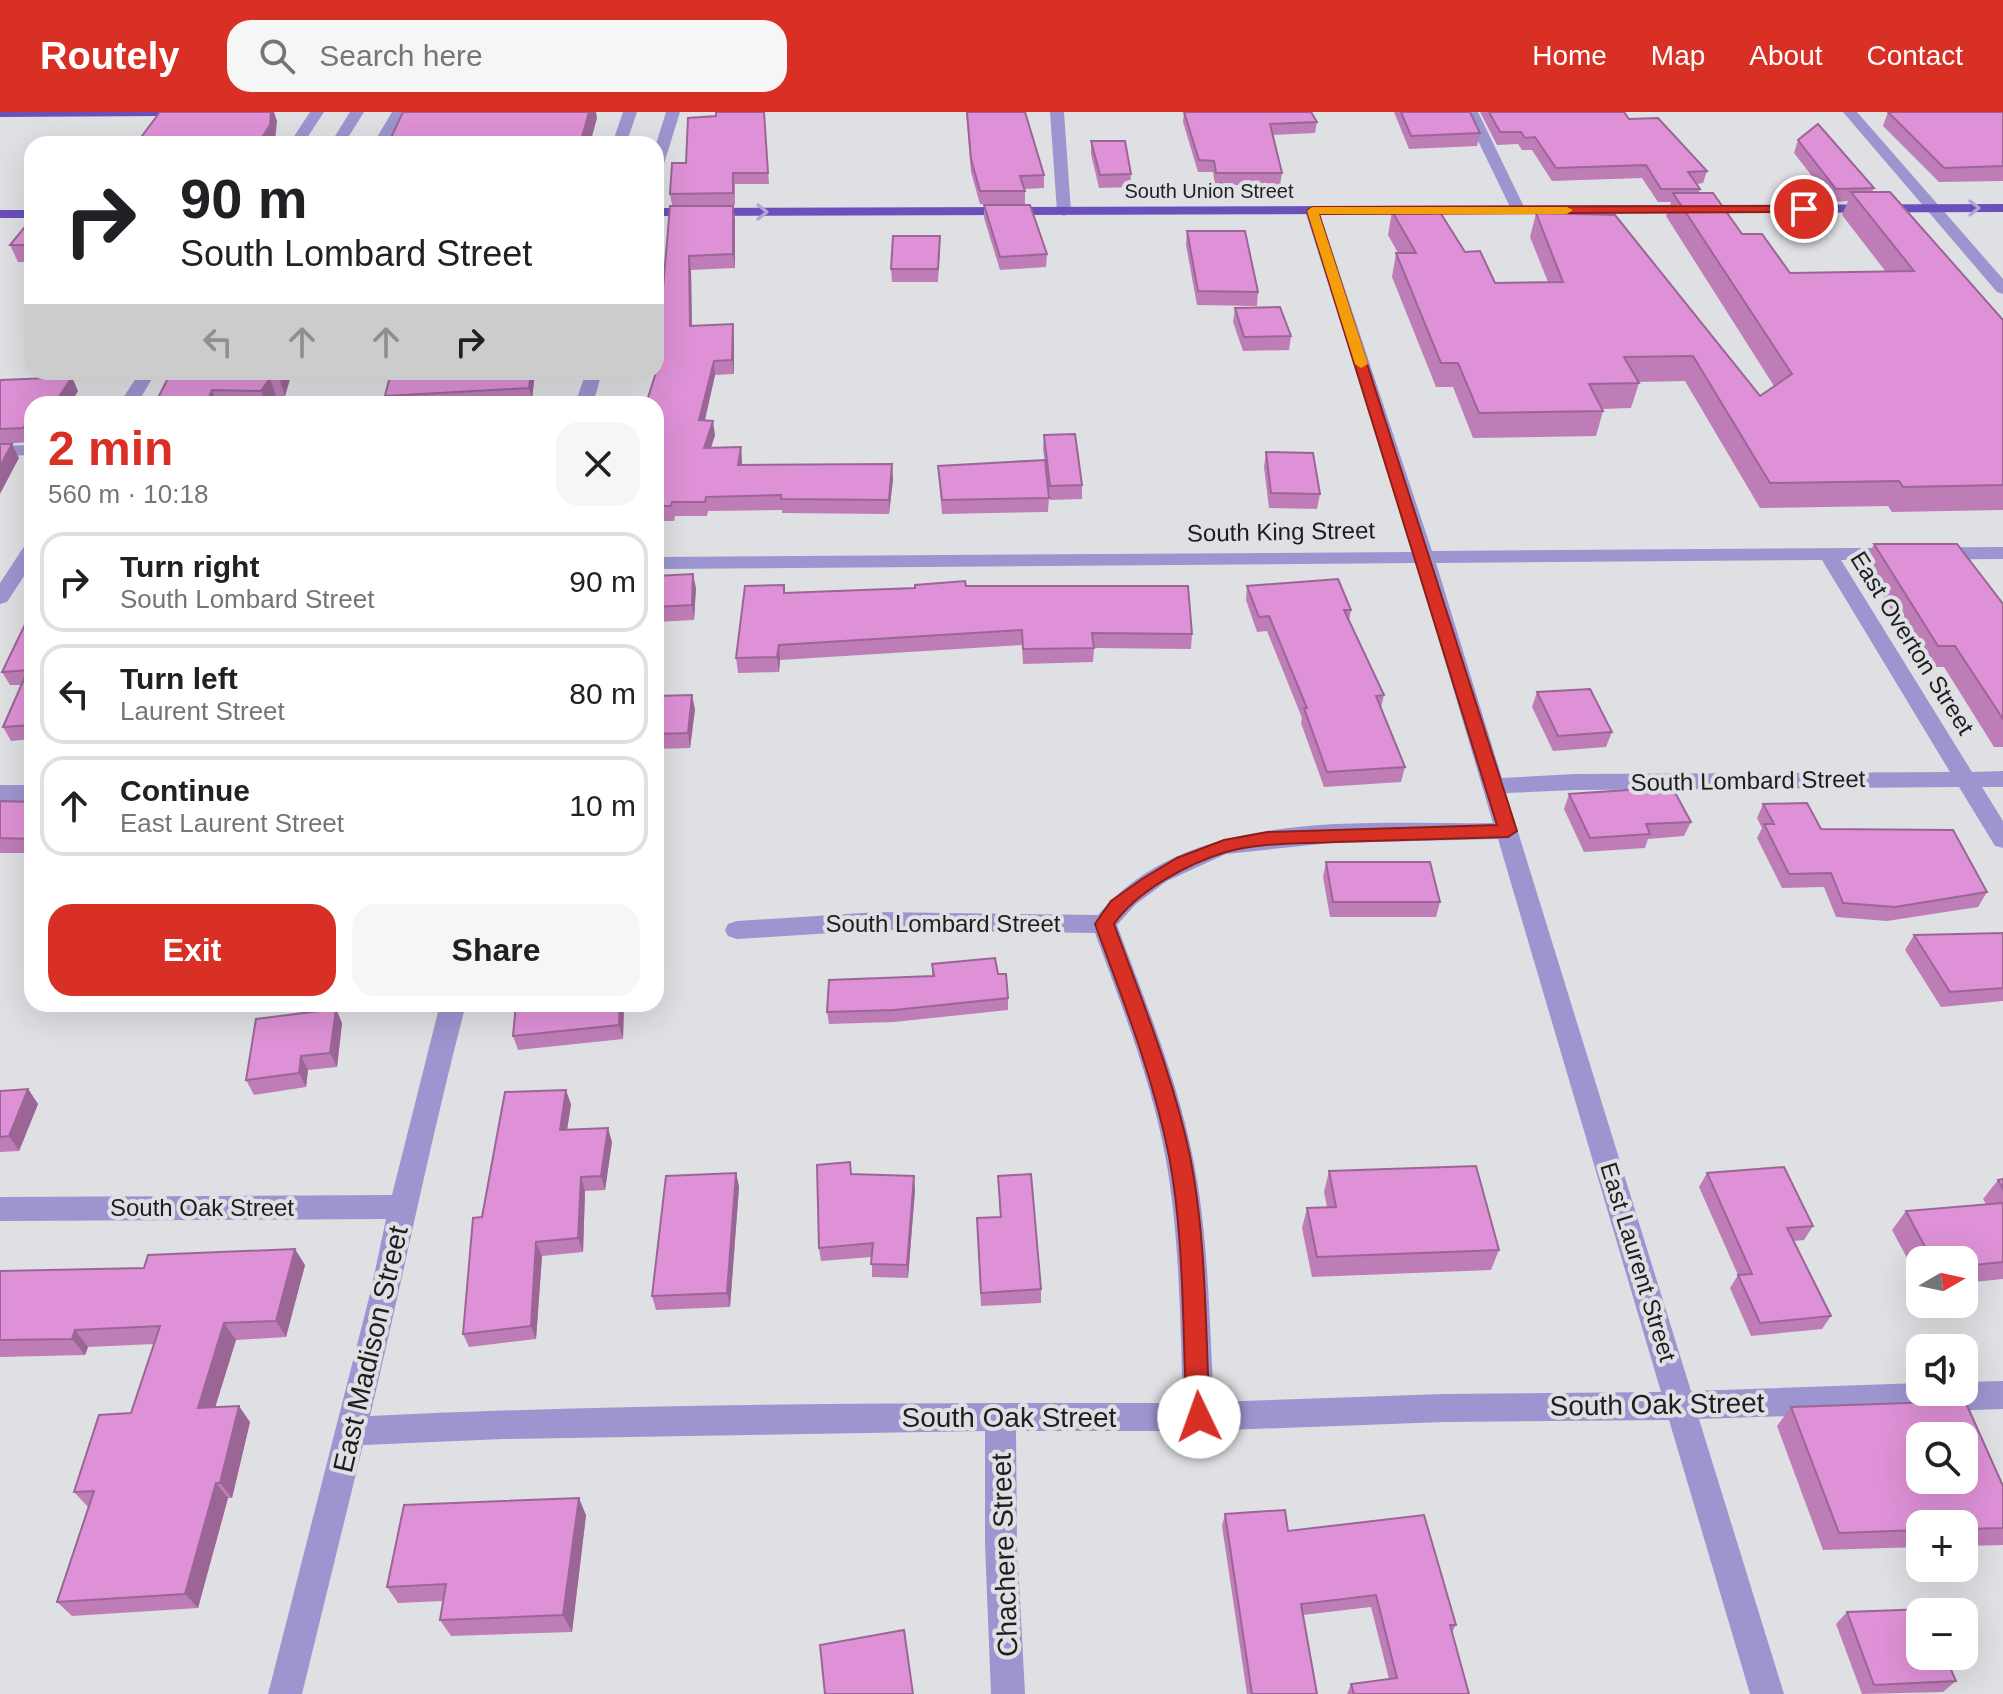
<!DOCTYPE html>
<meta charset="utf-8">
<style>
:root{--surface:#fff;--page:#f6f6f6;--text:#202124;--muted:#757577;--line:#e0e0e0;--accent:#d93025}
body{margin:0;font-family:Helvetica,sans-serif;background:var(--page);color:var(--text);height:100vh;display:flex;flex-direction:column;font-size:30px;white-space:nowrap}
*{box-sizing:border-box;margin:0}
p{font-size:26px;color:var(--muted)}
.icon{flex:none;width:44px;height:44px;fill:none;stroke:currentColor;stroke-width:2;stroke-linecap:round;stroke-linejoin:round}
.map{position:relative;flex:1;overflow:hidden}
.details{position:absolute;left:24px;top:284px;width:640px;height:616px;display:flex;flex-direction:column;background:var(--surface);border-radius:24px;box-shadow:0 8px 32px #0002}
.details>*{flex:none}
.hud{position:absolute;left:24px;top:24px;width:640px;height:244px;border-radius:24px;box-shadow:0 8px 32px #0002;background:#fff;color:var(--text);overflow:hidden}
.needle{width:52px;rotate:81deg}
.controls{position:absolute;left:1906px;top:1134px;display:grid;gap:16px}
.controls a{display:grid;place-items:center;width:72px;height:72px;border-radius:16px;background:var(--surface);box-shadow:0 8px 32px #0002;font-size:40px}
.pin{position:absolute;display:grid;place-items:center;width:68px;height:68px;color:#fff;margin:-34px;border:4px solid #fff;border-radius:50%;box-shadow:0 2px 8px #0007}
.me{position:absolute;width:88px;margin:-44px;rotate:357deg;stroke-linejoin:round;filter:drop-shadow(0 0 6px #0008)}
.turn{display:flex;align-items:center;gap:28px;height:168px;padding:0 24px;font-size:36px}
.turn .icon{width:104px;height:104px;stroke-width:2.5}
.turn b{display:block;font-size:56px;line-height:68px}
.lanes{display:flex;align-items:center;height:76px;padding:0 24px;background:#0003;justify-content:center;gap:40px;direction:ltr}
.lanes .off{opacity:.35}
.round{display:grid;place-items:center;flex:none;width:84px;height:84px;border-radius:24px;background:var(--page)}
.head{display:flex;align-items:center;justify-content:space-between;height:136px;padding:0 24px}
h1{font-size:48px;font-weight:700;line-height:60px;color:var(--accent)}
.action{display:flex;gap:16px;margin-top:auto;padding:16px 24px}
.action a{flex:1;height:92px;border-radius:24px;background:var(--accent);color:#fff;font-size:32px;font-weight:700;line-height:92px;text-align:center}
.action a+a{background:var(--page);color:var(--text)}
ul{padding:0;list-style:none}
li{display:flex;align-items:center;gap:24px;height:100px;margin:0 16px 12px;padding:0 8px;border:4px solid var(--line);border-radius:24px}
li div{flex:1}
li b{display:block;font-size:30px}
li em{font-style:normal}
header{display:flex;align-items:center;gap:48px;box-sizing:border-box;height:112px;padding:0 40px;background:var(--accent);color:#fff}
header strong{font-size:38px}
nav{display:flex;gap:44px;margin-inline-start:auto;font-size:28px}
.search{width:560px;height:72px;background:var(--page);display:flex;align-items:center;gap:20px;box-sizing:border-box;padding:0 28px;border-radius:24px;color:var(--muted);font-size:30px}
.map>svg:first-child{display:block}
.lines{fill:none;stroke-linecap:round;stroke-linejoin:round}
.minor{fill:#9d95cf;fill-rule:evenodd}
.major{fill:#6950ba;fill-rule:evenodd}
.wall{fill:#bf7db8}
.shaded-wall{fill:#9b6696}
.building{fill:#de91d6;stroke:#9b6696;stroke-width:2;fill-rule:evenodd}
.oneway{stroke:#b0a6d3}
.route{fill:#d93025;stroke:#8d1f18;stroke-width:2}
.slow{fill:#f59e0b}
.labels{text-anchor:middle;stroke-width:8;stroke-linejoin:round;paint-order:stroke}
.far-street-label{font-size:20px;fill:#1d1e1f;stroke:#dfe0e3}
.street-label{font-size:24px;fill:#1d1e1f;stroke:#dfe0e3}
.near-street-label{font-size:28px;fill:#1d1e1f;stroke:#dfe0e3}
</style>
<header>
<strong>Routely</strong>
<div class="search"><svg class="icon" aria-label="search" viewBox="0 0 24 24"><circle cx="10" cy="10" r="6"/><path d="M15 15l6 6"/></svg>Search here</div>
<nav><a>Home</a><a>Map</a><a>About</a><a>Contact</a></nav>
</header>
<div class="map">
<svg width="2003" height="1582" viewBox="0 0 2003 1582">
<rect width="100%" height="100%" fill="#dfe0e3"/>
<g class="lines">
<g class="minor">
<path d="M310,0h14l-21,32h-14z"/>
<path d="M350,0h14l-20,32h-14z"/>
<path d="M392,0h14l-19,32h-14z"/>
<path d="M623,0h14l-11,32h-14z"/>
<path d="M666,0h14l-17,55 -7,4v-27z"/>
<path d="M1050,0h14l7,100 -7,4 -7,-4z"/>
<path d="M1464,0h14l48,99 -2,3h-10l-2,-3z"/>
<path d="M1843,0h14l146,167v15l-6,-2z"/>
<path d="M1312,95l7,4 113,340 571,-4v12l-162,1 131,212 31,-1v16h-21l21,34v27l-8,-2 -36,-59 -384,3 -69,3 185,598 229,-8v9h44v-10l39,-1v28l-304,10 85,275h-34l-81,-274 -225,2 -245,9h-183l1,113 8,150h-34l-6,-150v-113l-482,8 -140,6 -61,249h-34l103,-404 15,-71 -386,2v-24l392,-2 48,-191h26c-36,137 -63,274 -96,412 271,-13 542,-13 813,-13 -3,-82 -3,-163 -17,-243 -14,-78 -44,-153 -71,-227l-217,-3 -141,9 -9,-3 -3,-6 3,-6 9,-3 141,-9 220,3c91,-109 266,-90 395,-92l-77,-260 -760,6v-12l757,-5 -108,-341zM1822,448l128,212 -375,2 -73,4 -66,-215zM1498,727l163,553 -217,2 -230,8c-5,-82 -5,-164 -21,-244 -16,-80 -48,-157 -76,-233l19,-21 31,-23 59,-27 104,-11z"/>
<path d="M140,260h16l-19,32h-18z"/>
<path d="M586,260h16l-9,32h-18z"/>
<path d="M32,333v10l-32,1v-10z"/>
<path d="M32,431v21l-25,38 -7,2v-21l25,-38z"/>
<rect x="0" y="673" width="32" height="16"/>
</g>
<g class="major">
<path d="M0,0h170l-7,4 -163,1z"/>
<path d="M2003,92v8l-1347,4v-8z"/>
<rect x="0" y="98" width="32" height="8"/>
</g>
</g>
<g class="wall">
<path d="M764,0l5,72h-34v21h-63l-2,-11 16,-31 30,-47z"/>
<path d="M966,0l78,63v13l-19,1v15h-45l-9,-32z"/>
<path d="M1184,0l133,10 -2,11 -43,2 10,38 -2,12h-65l-2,-13h-15l-15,-50z"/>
<path d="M1394,0h76l10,21 -3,13 -68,3z"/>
<path d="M1480,0h144l5,7 78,52 -4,12 -6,1 3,5 -1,4 43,41 48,39 96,-1 -44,-57 6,-14 -16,1 -38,-49 4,-13 76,48 -2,4 131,128v190l-111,2 -4,-6 -128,2 -75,-127 -47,1 1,1 -8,25 -29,1 1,2 -7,25 -123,2 -20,-51h-17l-44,-110 4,-24h2l-10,-18 4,-24 73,41 30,31 53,-1 -18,-45 6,-24 224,183 14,-10 -108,-170 5,-14h-13l-16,-24 -90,3 -20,-31h-10l-4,-6 -21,1z"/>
<path d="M1888,0h115v69l-64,1 -56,-56z"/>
<path d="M1091,29l40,33 -1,13 -31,1 -8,-34z"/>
<path d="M984,93l63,49 -1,13 -46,3 -16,-52z"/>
<path d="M670,94l65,13v49l-44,2 1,56 41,-2 1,14v36l-19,1 -10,46 10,14 -4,13 30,-1 1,18 151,14 -4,35 -107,-1v-3l-74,1 -1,5h-32l-1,5h-18l-1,-149z"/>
<path d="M32,106v44h-14l-8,-17z"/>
<path d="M1187,119l71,61 -1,14 -60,-1 -11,-60z"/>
<path d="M940,137l-2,33h-46l-1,-13z"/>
<path d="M1235,196l56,28 -2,14 -46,1 -10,-29z"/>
<path d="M292,260l-7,24h-9l-5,8h-112l-2,-4z"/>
<path d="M391,260h144l-3,28 -64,4h-81l-2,-8z"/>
<path d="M0,270l78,9 -8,13h-38l-2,38 -30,2z"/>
<path d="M1044,323l38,50v14l-32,1 -7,-51z"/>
<path d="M1266,340l54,42 -3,15 -48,-1 -5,-41z"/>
<path d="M938,354l111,32 -1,14 -106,2z"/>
<path d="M1874,432l129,60v143h-9l-50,-80h-18l-62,-102z"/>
<path d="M656,464l40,12 -2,32 -38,2z"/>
<path d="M966,474l226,48 -1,15 -97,-1 -1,14 -70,2 -1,-19 -242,15 -1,12 -41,1 -2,-15 49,-65z"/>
<path d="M1247,474l104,24 -2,11 35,74 -3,13 24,59 -4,15 -77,5 -23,-64 1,-5 -35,-87 -10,1 -11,-32z"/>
<path d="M32,498v129l-21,2 -8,-14 19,-42h-12l-8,-13z"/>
<path d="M1537,580l75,40 -6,15 -53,4 -21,-44z"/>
<path d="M656,584l39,13 -5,39 -34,1z"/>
<path d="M1569,682l122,28 -7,14 -36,3 -3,9 -61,4 -20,-43z"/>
<path d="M0,689l32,1v51h-32z"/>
<path d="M1763,692l58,25 166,63 -9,15 -91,14 -51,-4 -12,-30 -42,1 -25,-50 5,-10 -5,-10z"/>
<path d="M1326,750l114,40 -4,15h-106l-7,-40z"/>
<path d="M2003,821v68l-62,6 -36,-57 9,-15z"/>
<path d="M932,852l66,10 10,24v12l-114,12 -65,2 -2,-12 105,-36z"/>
<path d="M624,892l-1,35 -105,11 -5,-14z"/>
<path d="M336,897l6,14 -5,44 -29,3 -2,17 -52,8 -8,-15z"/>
<path d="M28,977l10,15 -19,47 -19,1v-61z"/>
<path d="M571,992l-4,25 45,13 -7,48 -20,1 -2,61 -41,4 -6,83 -67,8 -6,-13 19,-117z"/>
<path d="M1329,1059l170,79 -8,20 -179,7 -10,-49 5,-20 20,-1 -3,-15z"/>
<path d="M736,1061l3,14 -9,120 -74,3 -4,-14z"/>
<path d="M1707,1061l106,53 -9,14 -10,1 37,75 -9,13 -71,7 -21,-48 8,-13 -39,-88z"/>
<path d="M852,1062l63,16 -7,88 -36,-1v-20l-51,4 -2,-13z"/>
<path d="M998,1064l43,113v14l-60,3 -4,-88 23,-1z"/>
<path d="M2003,1067v100l-39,4v-23h-44v22l-28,-52 14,-19 80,-7 -3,-5 15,-19z"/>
<path d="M305,1153l-19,72 -50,3 -21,67 35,15 -18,76h-4l-30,110 -126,8 -15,-14 31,-95 -14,-15 57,-79 23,-69 -66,3 -3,8 -85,2v-86z"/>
<path d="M1791,1295l212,79v59l-39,1v-22h-44v23l-97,3 -46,-124z"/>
<path d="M1225,1402l63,17 168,94 -4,7 17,62h-122l4,-10 38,-5 -18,-72 -68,8 14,79h-70l-25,-168z"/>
<path d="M586,1403l-14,117 -121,4 -11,-16 3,-19 -45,2 -11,-16z"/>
<path d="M1847,1500l109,69 -13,11 -81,2 -26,-70z"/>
</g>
<g class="shaded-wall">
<path d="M271,0h3l3,9 -2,20 -2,3h-15z"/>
<path d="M589,0h7l1,6 -7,26h-10z"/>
<path d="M733,94l2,13v49l-2,-14z"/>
<path d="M689,144l2,14 1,70 -2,-14z"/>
<path d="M733,212l1,14v36l-2,-14z"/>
<path d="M714,249l1,14 -14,60 -2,-15z"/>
<path d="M280,260h12l-7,24 -6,-18z"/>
<path d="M531,260h4l-3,28 -3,-12z"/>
<path d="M72,265l6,14 -8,13h-16z"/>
<path d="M270,266l6,18 -5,8h-5l-5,-13z"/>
<path d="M212,278l6,14h-12z"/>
<path d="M32,303v24l-2,3 -7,-14z"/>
<path d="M713,309l2,14 -9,27 -2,-14z"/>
<path d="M12,332l7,14 -19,36v-28z"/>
<path d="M741,335l1,15 -2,18 -2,-15z"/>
<path d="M892,352l1,15 -4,35v-14z"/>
<path d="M693,462l3,14 -2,32 -2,-15z"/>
<path d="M779,533l1,15 -1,12 -2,-15z"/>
<path d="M692,583l3,14 -5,39 -2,-15z"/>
<path d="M620,892h4l-1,35 -4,-14z"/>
<path d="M336,897l6,14 -5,44 -7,-14z"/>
<path d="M301,944l7,14 -2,17 -7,-14z"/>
<path d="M28,977l10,15 -19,47 -10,-15z"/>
<path d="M566,978l5,14 -6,40 -5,-14z"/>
<path d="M608,1016l4,14 -7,48 -4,-14z"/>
<path d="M736,1061l3,14 -9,120 -3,-14z"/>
<path d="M914,1064l1,14 -7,88 -1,-13z"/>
<path d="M581,1065l4,14 -2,61 -5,-14z"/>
<path d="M536,1130l6,14 -6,83 -5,-13z"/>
<path d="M295,1137l10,16 -19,72 -10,-16z"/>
<path d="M224,1211l12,17 -26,84 -12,-16z"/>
<path d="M75,1218l13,17 -3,8 -13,-16z"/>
<path d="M239,1294l11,16 -18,76 -12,-15z"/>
<path d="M216,1371l12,15 -30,110 -13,-14z"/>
<path d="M579,1386l7,17 -14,117 -9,-17z"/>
</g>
<g class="building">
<path d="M160,0h111l-1,13 -12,19h-122z"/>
<path d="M403,0h186l-9,32h-192z"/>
<path d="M716,0h48l4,61h-35v20l-63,1 2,-31h14l2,-45 28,-2z"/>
<path d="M967,0h58l19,63 -24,1 5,15h-45l-9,-32z"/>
<path d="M1184,0h127l6,10 -47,2 12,49h-66l-2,-12 -15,-1z"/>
<path d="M1401,0h69l10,21 -69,3z"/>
<path d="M1489,0h135l5,7 29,-1 49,53 -19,1 12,17h-39l-15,-24 -90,3 -21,-31 -10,1 -4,-6h-21z"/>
<path d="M1888,0h115v54l-59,2z"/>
<path d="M1818,12l56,64 -38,1 -38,-49z"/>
<path d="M1091,29h34l6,33 -31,1z"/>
<path d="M1851,80h39l113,128v165l-100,2 -4,-6 -129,2 -77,-127 -69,1 15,26 -50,1 14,27 -124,2 -21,-50h-17l-45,-110h20l-24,-42 46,-2 27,43 15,-1 15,32 68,-1 -27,-69 79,2 145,181 32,-22 -119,-181h40l29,41h20l28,39 124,-2z"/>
<path d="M984,93h46l17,49 -47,3z"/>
<path d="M670,94h63v48l-44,2 1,70 43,-2 -1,36 -18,1 -15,59 14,1 -9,27 37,-1 -3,18 154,-1 -3,36 -108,-1v-4l-75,2 -1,5h-33l-1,4h-15v-102h-10l10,-32z"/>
<path d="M32,106v27h-22z"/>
<path d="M1187,119h58l13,61 -60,-1z"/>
<path d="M893,124h47l-2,33h-47z"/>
<path d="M1280,195l11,29 -47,1 -9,-29z"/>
<path d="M171,260h109l-1,6h-9l-9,13 -49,-1 -6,14h-34l3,-5 -18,1z"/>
<path d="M391,260h140l-2,16 -144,8z"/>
<path d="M72,265l-18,27h-22v11l-9,13 -23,1v-47l1,-2z"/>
<path d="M1075,322l7,51 -32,1 -6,-51z"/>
<path d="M0,332h12l-12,22z"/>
<path d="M1266,340l47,1 7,41 -49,-1z"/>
<path d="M1045,348l4,38 -107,2 -4,-34z"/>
<path d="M1874,432h83l46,60v115l-48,-73h-17z"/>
<path d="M693,462l-1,31 -36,2v-31z"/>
<path d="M1338,467l13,31h-7l40,85 -8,1 29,71 -78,5 -23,-64h3l-38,-92 -10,1 -12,-31z"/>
<path d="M965,469l1,5h222l4,48 -100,-1 2,15 -71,1 -1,-19 -243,15 -2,12 -41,1 9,-72 39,-1v8l131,-5v-3z"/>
<path d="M32,498v115l-29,2 25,-57 -26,2z"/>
<path d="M1590,577l22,43 -54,4 -21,-44z"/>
<path d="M692,583l-4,38 -32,1v-38z"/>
<path d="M1672,675l19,35 -45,2 4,10 -60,4 -21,-44z"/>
<path d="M0,689l32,1v37l-32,-1z"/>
<path d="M1807,691l14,26 132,1 34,62 -92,15 -52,-4 -12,-30 -42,1 -25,-50h10l-11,-20z"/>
<path d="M1326,750h104l10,40h-107z"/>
<path d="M2003,821v55l-53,4 -36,-57z"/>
<path d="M995,846l3,16h8l2,24 -114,12 -67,2 2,-32 105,-4 -2,-12z"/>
<path d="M516,892h104l-1,21 -106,11z"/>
<path d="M336,897l-6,44 -29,3 -2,17 -53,7 10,-61z"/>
<path d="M28,977l-19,47 -9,1v-46z"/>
<path d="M566,978l-6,40 48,-2 -7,48 -20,1 -3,61 -42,4 -5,84 -68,8 10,-116 9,-1 23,-125z"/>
<path d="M850,1050l1,12 63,2 -7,89 -36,-1 2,-21 -54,5 -2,-83z"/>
<path d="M1476,1054l23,84 -182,7 -10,-49 29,-1 -7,-36z"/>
<path d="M1784,1055l29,59 -26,2 44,88 -71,7 -22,-48 14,-1 -45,-101z"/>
<path d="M736,1061l-9,120 -75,3 14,-120z"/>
<path d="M1031,1062l10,115 -60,4 -4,-75 24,-1 -3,-41z"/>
<path d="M2003,1067v10l-5,-9z"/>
<path d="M2003,1091v59l-39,4v-6h-32l-26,-49z"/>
<path d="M295,1137l-19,72 -52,2 -26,85 41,-2 -19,77h-4l-31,111 -128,8 37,-111 -20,1 25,-77 32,-2 29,-87 -85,4 -3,9 -72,1v-69l144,-3 4,-13z"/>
<path d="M1965,1289l38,85v42l-39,1v-5h-44v6l-81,3 -48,-126zM1920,1324h44v44h-44z"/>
<path d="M579,1386l-16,117 -123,5 6,-36 -59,3 17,-82z"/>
<path d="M1285,1398l3,21 136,-16 32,110h-6l19,69h-115l-3,-10 46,-6 -21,-83 -75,9 16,90h-65l-27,-180z"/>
<path d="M1926,1497l1,3h-7v44h25l11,25 -82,4 -27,-73z"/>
<path d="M904,1518l9,64h-88l-5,-49z"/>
</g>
<defs><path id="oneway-chevron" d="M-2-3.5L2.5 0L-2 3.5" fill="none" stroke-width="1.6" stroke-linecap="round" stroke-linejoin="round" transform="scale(2)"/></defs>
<g class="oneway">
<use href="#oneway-chevron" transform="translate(1974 96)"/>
<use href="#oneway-chevron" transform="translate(762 100)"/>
</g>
<path class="route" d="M1808,94v5l-4,1 -485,2 198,617 -9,6c-57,2 -115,3 -172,5 -36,2 -75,0 -110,10 -39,12 -89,39 -112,72 28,77 59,152 76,232 17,85 15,175 20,261l-3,8 -8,3 -9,-3 -3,-8c-5,-86 -2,-176 -18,-261 -16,-80 -46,-156 -74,-232l16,-23 31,-22 35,-21 47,-18 44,-8 229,-7 -190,-614 5,-4z"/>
<path class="slow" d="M1312,95h255l6,3 -6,4h-248l49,150 -7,4 -6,-4 -48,-153z"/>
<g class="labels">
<g class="far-street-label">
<text x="1209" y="86">South Union Street</text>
</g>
<g class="street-label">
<text transform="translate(1281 420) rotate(-1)" y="8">South King Street</text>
<text transform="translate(1912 531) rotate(58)" y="8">East Overton Street</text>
<text transform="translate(1748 669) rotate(-1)" y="8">South Lombard Street</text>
<text x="943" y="820">South Lombard Street</text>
<text x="202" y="1104">South Oak Street</text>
<text transform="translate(1638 1150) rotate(73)" y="8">East Laurent Street</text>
</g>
<g class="near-street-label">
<text transform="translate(370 1237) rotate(-77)" y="10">East Madison Street</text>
<text transform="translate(1657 1292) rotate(-1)" y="10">South Oak Street</text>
<text x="1009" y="1315">South Oak Street</text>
<text transform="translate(1004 1443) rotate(-92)" y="10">Chachere Street</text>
</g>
</g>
</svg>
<div class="controls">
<a><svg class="needle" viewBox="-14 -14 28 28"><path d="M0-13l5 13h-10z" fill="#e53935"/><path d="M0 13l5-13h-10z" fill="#757577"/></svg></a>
<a><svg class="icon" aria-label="sound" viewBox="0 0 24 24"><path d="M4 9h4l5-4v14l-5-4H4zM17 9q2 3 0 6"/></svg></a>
<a><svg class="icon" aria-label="search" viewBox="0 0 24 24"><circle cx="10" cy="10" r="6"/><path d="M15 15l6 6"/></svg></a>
<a>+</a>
<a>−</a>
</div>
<div class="pin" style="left:1804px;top:97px;background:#d93025"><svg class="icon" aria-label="arrive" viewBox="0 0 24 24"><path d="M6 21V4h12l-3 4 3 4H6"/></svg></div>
<svg class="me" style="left:1199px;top:1305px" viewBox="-20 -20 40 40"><circle r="19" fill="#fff"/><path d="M0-13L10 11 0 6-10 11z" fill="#d93025"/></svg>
<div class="hud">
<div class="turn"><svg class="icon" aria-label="right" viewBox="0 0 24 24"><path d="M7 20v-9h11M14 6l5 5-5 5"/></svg><div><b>90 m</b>South Lombard Street</div></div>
<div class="lanes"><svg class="icon off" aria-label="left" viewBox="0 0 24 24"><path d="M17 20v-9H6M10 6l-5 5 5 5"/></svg><svg class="icon off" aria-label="ahead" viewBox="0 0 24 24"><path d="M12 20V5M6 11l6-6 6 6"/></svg><svg class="icon off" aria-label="ahead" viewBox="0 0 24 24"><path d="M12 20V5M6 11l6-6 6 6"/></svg><svg class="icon" aria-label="right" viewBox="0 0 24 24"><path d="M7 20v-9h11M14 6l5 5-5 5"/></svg></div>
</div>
<section class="details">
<div class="head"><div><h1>2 min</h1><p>560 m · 10:18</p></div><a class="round"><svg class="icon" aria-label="close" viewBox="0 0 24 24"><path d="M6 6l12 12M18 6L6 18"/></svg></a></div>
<ul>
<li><svg class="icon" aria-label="right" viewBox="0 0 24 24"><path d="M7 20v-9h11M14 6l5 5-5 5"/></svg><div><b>Turn right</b><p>South Lombard Street</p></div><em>90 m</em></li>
<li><svg class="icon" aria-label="left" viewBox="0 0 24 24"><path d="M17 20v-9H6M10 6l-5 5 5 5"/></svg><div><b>Turn left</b><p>Laurent Street</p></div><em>80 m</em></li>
<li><svg class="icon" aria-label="ahead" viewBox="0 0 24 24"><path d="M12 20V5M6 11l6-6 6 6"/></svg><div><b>Continue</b><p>East Laurent Street</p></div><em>10 m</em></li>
</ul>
<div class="action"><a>Exit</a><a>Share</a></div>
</section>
</div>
